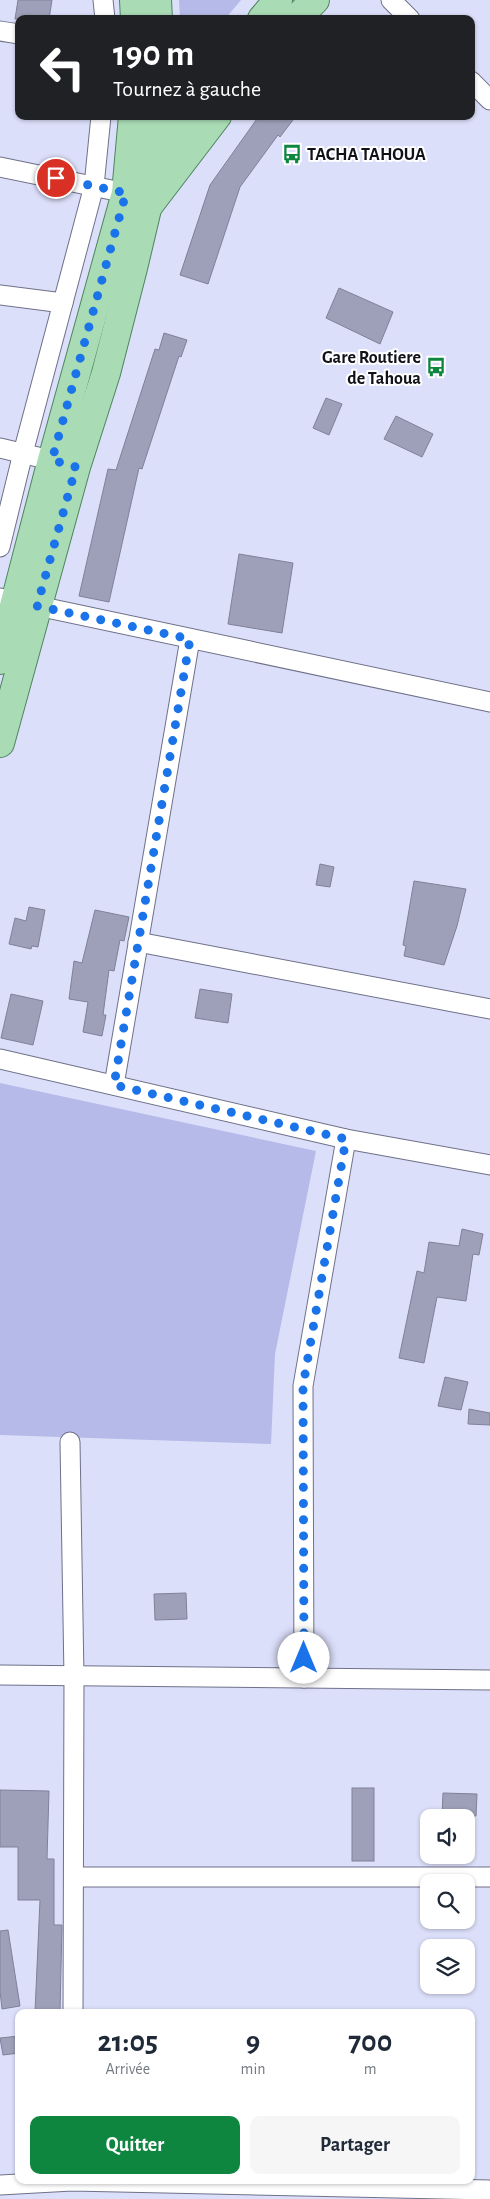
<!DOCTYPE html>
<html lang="fr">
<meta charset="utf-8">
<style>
:root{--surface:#fff;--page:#f6f6f7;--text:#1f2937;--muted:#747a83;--accent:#0f8640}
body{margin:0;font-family:"Alegreya Sans",sans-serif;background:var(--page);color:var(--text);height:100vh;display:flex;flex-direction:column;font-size:19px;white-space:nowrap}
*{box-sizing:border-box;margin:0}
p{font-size:16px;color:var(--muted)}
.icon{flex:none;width:28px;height:28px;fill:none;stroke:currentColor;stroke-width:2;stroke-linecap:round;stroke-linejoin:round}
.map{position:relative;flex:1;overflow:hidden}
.details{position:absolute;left:15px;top:2009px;width:460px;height:175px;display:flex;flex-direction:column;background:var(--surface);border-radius:10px;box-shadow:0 1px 4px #0004}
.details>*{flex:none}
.hud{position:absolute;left:15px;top:15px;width:460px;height:105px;border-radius:10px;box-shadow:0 1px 4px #0004;background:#202124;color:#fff;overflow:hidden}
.controls{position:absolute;left:420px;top:1809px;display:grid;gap:10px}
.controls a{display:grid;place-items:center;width:55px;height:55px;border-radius:10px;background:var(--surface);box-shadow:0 1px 4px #0004;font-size:25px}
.pin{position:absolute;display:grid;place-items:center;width:42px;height:42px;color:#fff;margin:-21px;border:2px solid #fff;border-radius:50%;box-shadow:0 1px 5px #0007}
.me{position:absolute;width:55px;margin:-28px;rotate:0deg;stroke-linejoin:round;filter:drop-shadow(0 0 4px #0008)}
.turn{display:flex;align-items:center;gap:18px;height:105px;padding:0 15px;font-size:22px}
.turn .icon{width:65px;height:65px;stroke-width:2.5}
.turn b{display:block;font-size:35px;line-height:42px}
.eta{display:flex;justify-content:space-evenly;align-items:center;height:85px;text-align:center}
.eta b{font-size:30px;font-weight:600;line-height:35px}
.action{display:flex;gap:10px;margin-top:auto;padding:10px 15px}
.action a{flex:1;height:58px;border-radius:10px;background:var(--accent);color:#fff;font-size:20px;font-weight:600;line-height:58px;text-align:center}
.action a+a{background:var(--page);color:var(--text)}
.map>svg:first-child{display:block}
.green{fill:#b6bae8}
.building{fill:#9ea0b9;stroke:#7f8199}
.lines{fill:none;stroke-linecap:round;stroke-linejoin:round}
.minor-casing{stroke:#6e7188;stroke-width:21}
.primary-casing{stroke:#4e855e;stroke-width:30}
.minor{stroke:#fff;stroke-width:19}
.primary{stroke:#a9dbb5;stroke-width:28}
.route{stroke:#1a73e8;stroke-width:9;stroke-dasharray:0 16.2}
.labels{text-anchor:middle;stroke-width:4;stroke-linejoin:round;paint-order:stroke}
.poi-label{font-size:18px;font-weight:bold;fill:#101119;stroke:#fff;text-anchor:start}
</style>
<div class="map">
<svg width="490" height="2199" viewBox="0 0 490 2199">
<rect width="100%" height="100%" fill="#dcdffa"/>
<g class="green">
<path d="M179,0h62l-16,19h-45z"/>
<path d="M0,1083l316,68 -41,203 -4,90 -271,-9z"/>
</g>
<g class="building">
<path d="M18,0h34l-3,19h-34z"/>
<path d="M259,116h37l-16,21 -2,-2 -38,52 -32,97 -28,-9 30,-90z"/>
<path d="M339,288l54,24 -13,32 -54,-26z"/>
<path d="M164,333l23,7 -6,17 -2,-1 -37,113 -3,-1 -30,134 -30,-6 29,-127 8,1 39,-121 4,1z"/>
<path d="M326,398l16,6 -13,31 -16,-7z"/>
<path d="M396,416l37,18 -11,23 -38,-18z"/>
<path d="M239,554l54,9 -11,70 -54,-9z"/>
<path d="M320,864l14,3 -4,20 -14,-2z"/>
<path d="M414,881l52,8 -9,37 -13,39 -40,-9 2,-10 -3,-1z"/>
<path d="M29,907l16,3 -7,37 -6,-1 -1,3 -22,-5 6,-26 11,3z"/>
<path d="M95,910l34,7 -5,24 -4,-1 -6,31 -5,-1 -6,45h3l-4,21 -19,-4 5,-30 -19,-3 5,-38 8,2z"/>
<path d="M200,989l32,5 -4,29 -33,-5z"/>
<path d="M11,994l32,7 -10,44 -32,-7z"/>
<path d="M462,1229l21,5 -4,21 -6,-1 -7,47 -29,-4 -13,66 -25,-5 18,-87 7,2 5,-31 30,4z"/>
<path d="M445,1377l23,5 -7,28 -23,-4z"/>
<path d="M469,1409l21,4v12l-22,-1z"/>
<path d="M186,1593l1,26 -32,1 -1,-26z"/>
<rect x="352" y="1788" width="22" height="73"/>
<path d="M0,1790l49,1 -2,68h7v66h8l-2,87h-25l5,-112h-22v-53h-18z"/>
<path d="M443,1793l34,1 -1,22h-34z"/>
<path d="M8,1930l12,76 -18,3 -2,-18v-60z"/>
<path d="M19,2036v17l-16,2 -3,-17z"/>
</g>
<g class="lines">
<defs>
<g id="minor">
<path d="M103,0l2,19"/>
<path d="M391,0l19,19"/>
<path d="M0,31l19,3"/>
<path d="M471,81l19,19"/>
<path d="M0,167l126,26"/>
<path d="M0,295l63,8"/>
<path d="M0,448l63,15"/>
<path d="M0,547l23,-94 71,-267 7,-70"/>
<path d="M0,598l490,104"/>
<path d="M138,942l352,67"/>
<path d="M0,1059l346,80 144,26"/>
<path d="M114,1085l76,-446"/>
<path d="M70,1442l4,235 -1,335"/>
<path d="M0,1675l490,5"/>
<path d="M304,1678l-1,-292 43,-247"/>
<path d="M74,1877h416"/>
<path d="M0,2185l72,-4 418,9"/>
</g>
<g id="primary">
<path d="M134,0l1,19"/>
<path d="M157,0l1,19"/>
<path d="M262,19l16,-19"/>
<path d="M296,19l19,-19"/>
<path d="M153,157l31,-41"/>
<path d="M149,205l68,-89"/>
<path d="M0,660l52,-200 74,-267 7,-77"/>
<path d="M0,743l76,-276 30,-94 27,-105 18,-76 7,-76"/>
</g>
</defs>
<use href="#minor" class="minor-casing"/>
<use href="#primary" class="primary-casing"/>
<use href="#minor" class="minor"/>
<use href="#primary" class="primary"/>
</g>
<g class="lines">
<path class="route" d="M56,178l70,15 -74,267 24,7 -39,139 153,33 -76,446 232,54 -43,247 1,272"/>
</g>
<defs>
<symbol id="bus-bare" viewBox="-9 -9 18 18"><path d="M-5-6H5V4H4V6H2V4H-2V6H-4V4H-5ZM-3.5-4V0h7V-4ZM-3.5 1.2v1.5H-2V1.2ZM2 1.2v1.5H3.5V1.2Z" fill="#0f8640" stroke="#fff" stroke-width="2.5" paint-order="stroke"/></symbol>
</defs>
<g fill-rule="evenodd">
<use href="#bus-bare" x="278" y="140" width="28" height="28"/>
<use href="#bus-bare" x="422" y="353" width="28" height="28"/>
</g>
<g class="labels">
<g class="poi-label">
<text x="307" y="160">TACHA TAHOUA</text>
<text x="421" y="363" text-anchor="end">Gare Routiere<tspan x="421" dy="21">de Tahoua</tspan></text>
</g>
</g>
</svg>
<div class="controls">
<a><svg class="icon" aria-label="sound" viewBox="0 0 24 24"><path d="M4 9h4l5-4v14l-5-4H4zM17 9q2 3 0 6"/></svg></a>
<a><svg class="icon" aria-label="search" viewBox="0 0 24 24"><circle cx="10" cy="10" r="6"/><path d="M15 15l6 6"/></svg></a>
<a><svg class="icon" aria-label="layers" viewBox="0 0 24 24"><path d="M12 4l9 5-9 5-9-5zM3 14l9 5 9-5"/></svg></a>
</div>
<div class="pin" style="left:56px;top:178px;background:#d93025"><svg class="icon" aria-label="arrive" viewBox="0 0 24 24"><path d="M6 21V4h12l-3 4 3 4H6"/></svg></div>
<svg class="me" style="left:304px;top:1658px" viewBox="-20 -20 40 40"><circle r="19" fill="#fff"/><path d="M0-13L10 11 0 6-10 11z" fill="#1a73e8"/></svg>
<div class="hud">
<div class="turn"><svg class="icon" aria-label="left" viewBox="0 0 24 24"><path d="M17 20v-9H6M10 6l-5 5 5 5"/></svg><div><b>190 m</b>Tournez à gauche</div></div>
</div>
<section class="details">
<div class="eta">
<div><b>21:05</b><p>Arrivée</p></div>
<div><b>9</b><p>min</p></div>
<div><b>700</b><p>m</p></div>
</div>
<div class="action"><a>Quitter</a><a>Partager</a></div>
</section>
</div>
